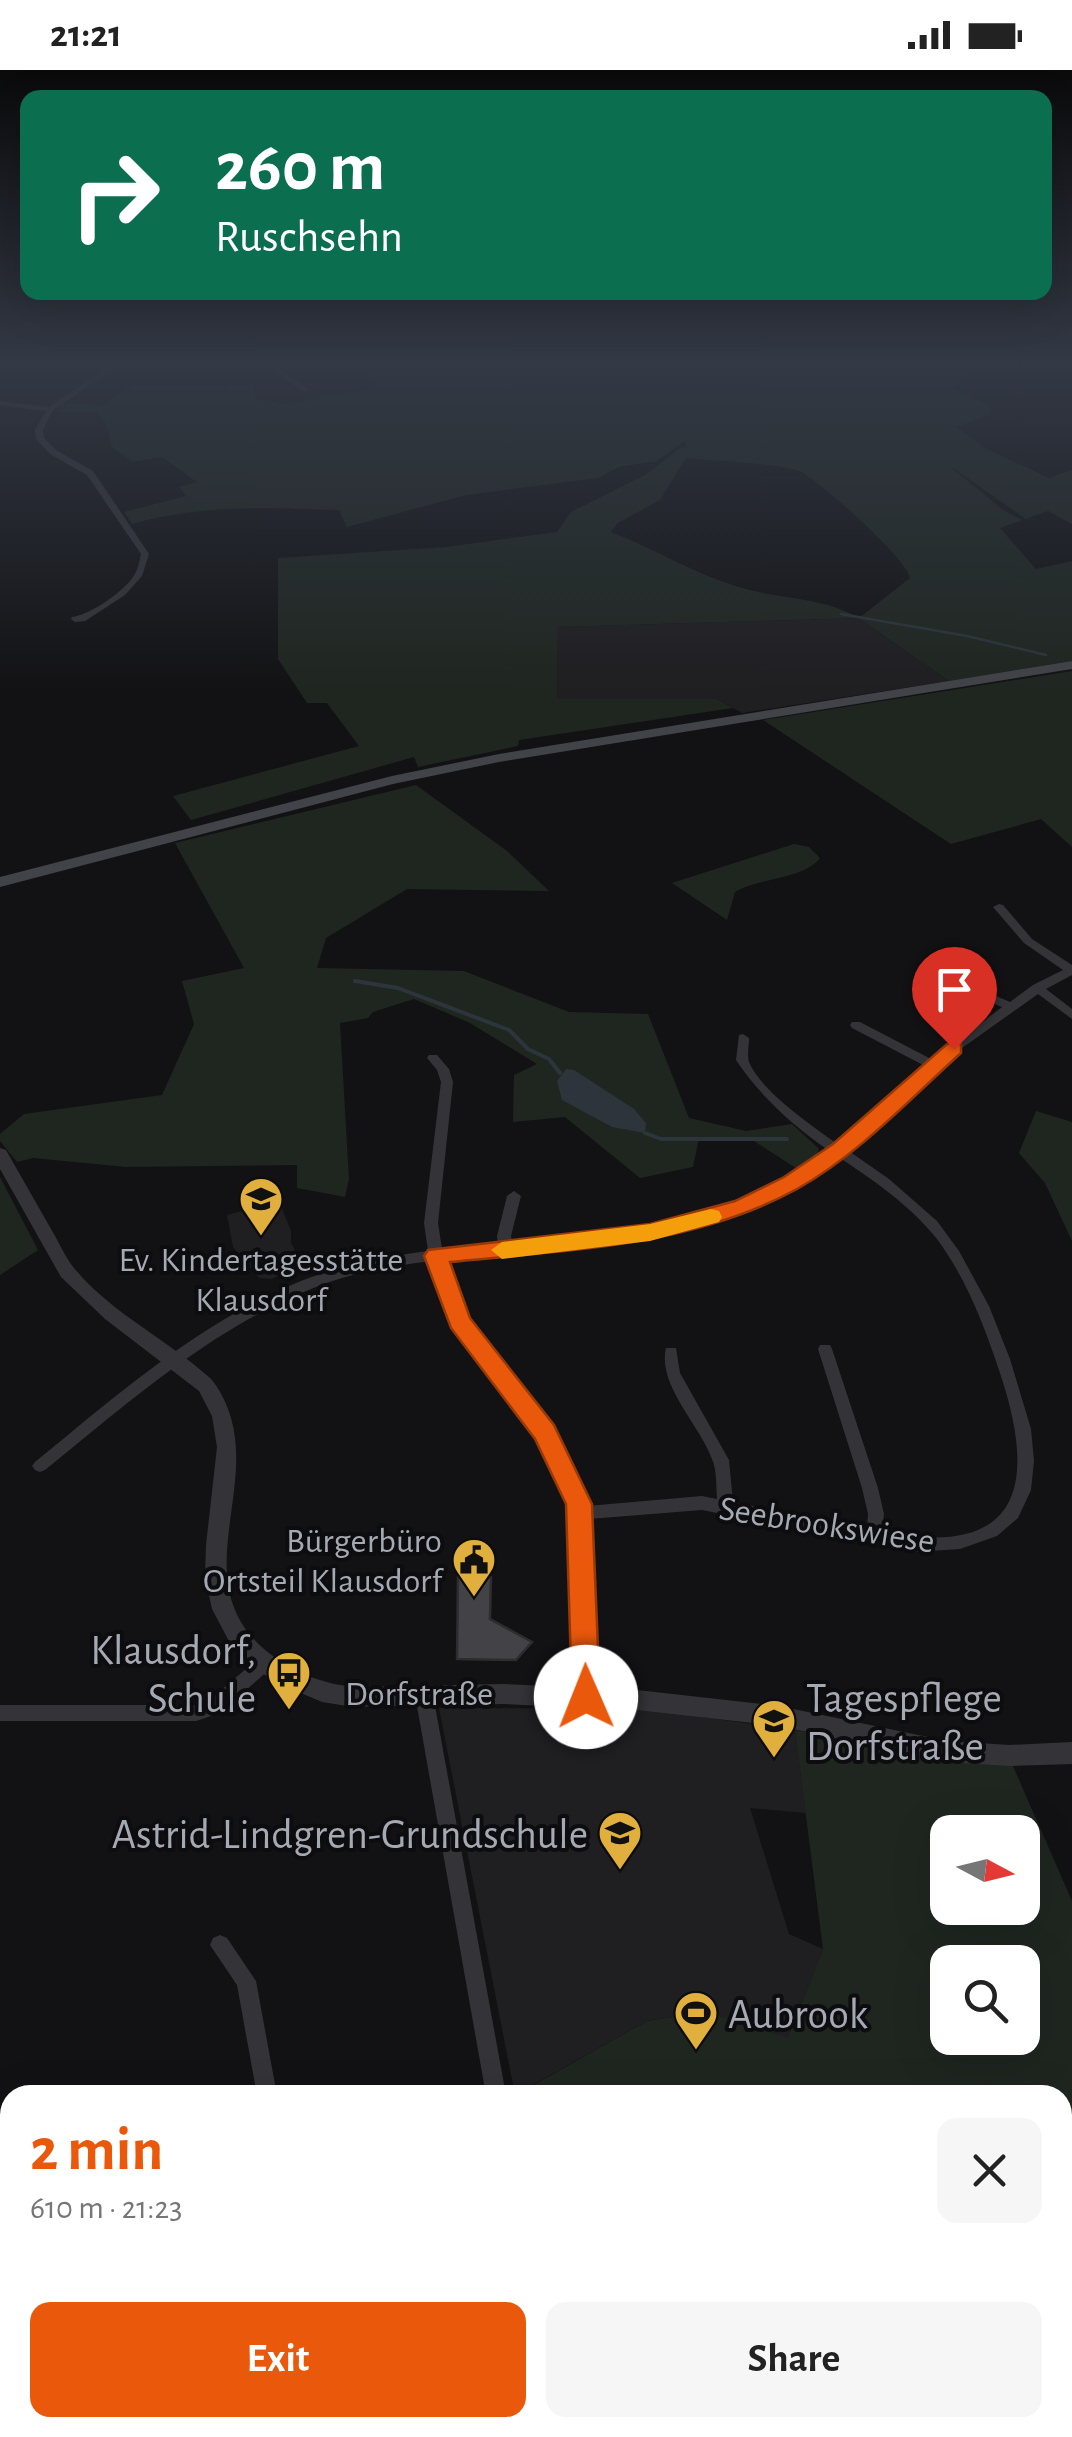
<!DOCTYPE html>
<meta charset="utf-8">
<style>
:root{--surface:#fff;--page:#f6f6f6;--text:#222;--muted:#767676;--accent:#ea580c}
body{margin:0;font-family:"Alegreya Sans",sans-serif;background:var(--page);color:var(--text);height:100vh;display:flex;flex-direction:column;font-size:38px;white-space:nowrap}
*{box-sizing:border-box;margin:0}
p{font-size:32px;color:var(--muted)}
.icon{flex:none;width:55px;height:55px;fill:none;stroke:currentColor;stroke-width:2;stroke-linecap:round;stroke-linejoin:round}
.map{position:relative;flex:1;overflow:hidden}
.side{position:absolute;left:0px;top:2015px;width:1072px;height:352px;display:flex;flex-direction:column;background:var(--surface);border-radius:30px 30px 0 0;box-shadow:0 10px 40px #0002}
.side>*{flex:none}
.guide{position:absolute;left:20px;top:20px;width:1032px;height:210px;border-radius:20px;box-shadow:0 10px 40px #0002;background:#0b6e4f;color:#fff;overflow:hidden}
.needle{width:65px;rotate:97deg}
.tools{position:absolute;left:930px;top:1745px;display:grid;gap:20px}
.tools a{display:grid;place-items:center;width:110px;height:110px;border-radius:20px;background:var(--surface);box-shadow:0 10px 40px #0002;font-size:50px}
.pin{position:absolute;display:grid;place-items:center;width:85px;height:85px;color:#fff;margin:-102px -42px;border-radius:50% 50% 50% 0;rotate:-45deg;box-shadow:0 0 10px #0007}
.pin .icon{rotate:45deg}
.me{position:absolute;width:110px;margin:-55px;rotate:359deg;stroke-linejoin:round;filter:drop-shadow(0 0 8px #0008)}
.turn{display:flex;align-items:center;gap:35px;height:210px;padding:0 30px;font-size:45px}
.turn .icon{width:130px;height:130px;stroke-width:2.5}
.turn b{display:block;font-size:70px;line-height:85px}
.round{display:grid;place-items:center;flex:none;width:105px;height:105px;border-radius:20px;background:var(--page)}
.summary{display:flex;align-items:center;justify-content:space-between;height:170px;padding:0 30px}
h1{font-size:60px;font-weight:600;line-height:75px;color:var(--accent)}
.action{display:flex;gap:20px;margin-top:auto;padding:20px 30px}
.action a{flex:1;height:115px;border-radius:20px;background:var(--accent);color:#fff;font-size:40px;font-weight:600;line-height:115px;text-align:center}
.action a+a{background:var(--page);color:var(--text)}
.status{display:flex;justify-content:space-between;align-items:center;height:70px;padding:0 50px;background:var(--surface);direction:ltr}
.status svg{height:28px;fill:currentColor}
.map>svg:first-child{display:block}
.built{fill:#1f1e21}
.green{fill:#1f2620;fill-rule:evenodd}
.water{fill:#2d343b}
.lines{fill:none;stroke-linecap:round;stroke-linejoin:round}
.stream-far1{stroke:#2d343b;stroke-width:2.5}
.stream{stroke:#2d343b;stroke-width:4}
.building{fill:#424247;stroke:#2d2d30;stroke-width:2.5}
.minor{fill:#343438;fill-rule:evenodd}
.tertiary{fill:#343438;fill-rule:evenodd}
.secondary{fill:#424348;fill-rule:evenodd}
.route{fill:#ea580c;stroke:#983908;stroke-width:2.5}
.slow{fill:#f59e0b}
.labels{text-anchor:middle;stroke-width:8;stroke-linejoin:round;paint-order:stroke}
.poi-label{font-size:35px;fill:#a5a9b3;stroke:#0d0d0f}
.street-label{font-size:35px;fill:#a5a9b3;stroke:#0d0d0f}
.near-poi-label{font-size:42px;fill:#a5a9b3;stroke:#0d0d0f;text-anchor:end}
</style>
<div class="status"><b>21:21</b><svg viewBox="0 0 49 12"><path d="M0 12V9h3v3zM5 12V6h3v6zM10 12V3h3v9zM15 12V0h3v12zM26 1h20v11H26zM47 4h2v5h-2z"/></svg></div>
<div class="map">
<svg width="1072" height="2367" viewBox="0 0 1072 2367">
<rect width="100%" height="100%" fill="#121214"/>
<g class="built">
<path d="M858,548l91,63 -207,32 -25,-14h-160l1,-72z"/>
<path d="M279,1131l12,30v12l13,22 -33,14 -12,-1 -26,-31 -6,-32z"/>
<path d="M439,1638l206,1 150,21 11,83 -56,-5 39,126 34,15 -35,90 -81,-27 -60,9 -132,74z"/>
</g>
<g class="green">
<path d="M365,291h660l-53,7 -19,21 38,17 -2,9 -33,12 29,21 64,30 23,-8v54l-24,-13 -22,8 -80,-56 57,47 19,10 -22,8 36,41 36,-8v100l-123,20 -91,-63 -300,9 -1,72h160l16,9 -214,32 -1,6 -100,21 -4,-10 -223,63 -18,-24 186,-50 -32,-43h-20l-29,-44v-101l168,-11 111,-15 14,-20 76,-38 33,-26 8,-1 -4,-6 -27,20 -38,6 -21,11 -132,17 -119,32 -8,-17c-71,-2 -137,-6 -207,14l-8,-12 62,-16 -7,-9 18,-5 -35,-25 -29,5 -21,-15 -4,-18 -10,-17h-45l10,-3 -5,-2 4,-4 43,2 24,-19 124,-1 3,15 28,4 93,-16 -16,-26zM686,388c25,3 96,5 115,14 19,9 107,88 109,106l-51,40c-33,-20 -77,-19 -113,-29 -48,-13 -89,-39 -135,-57l7,-9 42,-23z"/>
<path d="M1072,601v176l-31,-28 -90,25 -188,-124z"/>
<path d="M416,715l91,66 42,40 -142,-2 -81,49 -9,30 147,3 105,41 79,2 41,104 57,13 46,-7 27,25 -3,9 -17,12 -45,-29 -55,-3 -6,29 -53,11 -75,-61 -52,5 1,-47 23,-11 -67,-41 -56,-24 -41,13 -5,6 -28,5 9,156 -4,18 -48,-9v-23l-171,2 -93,-9 -16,4 -17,-21v-7l24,-20 138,-19 32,-71 -12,-43 62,-13 -69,-125z"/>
<path d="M794,774l15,3 11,11c-17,22 -61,19 -85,34l-8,28 -55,-37z"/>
<path d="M1036,1041l36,11v119l-27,-58 -26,-30z"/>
<path d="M0,1107l38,73 -38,25z"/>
<path d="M795,1660l139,28 78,6 60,137v536h-491l-1,-9h482v-333h-546l131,-74 60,-9 81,26 35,-89zM948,1762h74v76h-74zM948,1892h74v76h-74z"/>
</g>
<path class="water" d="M566,999l8,1 60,39 12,14 -1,10 -33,-6 -50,-27 -5,-19z"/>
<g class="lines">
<path class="stream-far1" d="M841,544l126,22 79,19"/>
<g class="stream">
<path d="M355,911l43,7 111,42 19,19 21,10 11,14"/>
<path d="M645,1063l16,6h126"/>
</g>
</g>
<path class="building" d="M458,1506l33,1 -1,42 42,23 -16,18 -59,-1z"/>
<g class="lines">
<g class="minor">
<path d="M117,291h8l-72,49 -10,20 1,8 12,12 37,21 56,83 -7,22 -17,19 -40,26 -10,1 -4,-3 1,-2c18,-2 51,-25 61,-40 5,-7 6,-14 8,-23l-54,-79 -37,-21 -14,-15 -1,-9 11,-19 -46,-6v-4l49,6z"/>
<path d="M160,291h58l-3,2h-52z"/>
<path d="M272,291h6l4,10 25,18v2h-4l-26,-18z"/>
<path d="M999,834l4,1 29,34 40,26v10l-26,14 26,20v10l-34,-25 -76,54 -116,101 43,30 48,42 22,30 30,55 21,53 21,70 3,32 -3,29 -13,28 -21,18 -37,13 -44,3 -214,-42 -113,9 6,178 -3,6 -6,2 -6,-2 -3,-6 -2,-163 -4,-30 -32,-67 -85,-111 -23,-65c-41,5 -82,12 -120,28 -100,40 -183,114 -266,181l-5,2 -5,-2 -3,-4 3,-4c83,-68 166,-141 266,-181 41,-16 84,-24 127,-30l-4,-28 17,-141 -4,-12 -10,-12 2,-3h8l12,14 4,13 -15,141 4,26 56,-5 -1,-8 10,-40 7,-5 7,5 -10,40 1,7c118,-10 218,-19 316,-93 -37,-26 -67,-53 -92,-90l3,-25 4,-1 6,4c0,7 -2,17 0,24 12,29 62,63 87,81l89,-77 -73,-38 -2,-3 2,-3h8l73,38 69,-53 -77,-32v-6h8l77,33 23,-17 30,-15 -39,-27 -31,-36zM837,1086c36,24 73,49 100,83 29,39 47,86 62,131 39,115 23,189 -117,162l2,-18 -6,-26 -46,-139 -2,-4h-10l-2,4 44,139 6,26 -1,15 -134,-27 -4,-42 -49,-87 -4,-25h-10c-9,37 34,77 46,111 5,11 4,28 5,40l-15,-3 -115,10 -37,-77 -85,-109 -21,-61 57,-6 5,2 5,-2c121,-10 227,-20 326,-97z"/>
<path d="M265,1585l6,3 2,5 -2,5 -51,45 -24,8h-196v-16h196l12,-4 51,-43z"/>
<path d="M424,1617l6,2 3,6 73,400h-20l-71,-400 3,-6z"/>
<path d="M220,1865l7,3 29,43 21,114h-20l-20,-110 -27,-40 3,-7z"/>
<path d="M192,2358h56l-3,9h-48z"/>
<path d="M546,2358h22l2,9h-24z"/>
</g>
<path class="tertiary" d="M0,1078l6,2c15,26 30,53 45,79 8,13 14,28 23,39 38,46 93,71 136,110 9,9 18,28 21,40 23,79 -42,165 33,231 26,22 55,34 89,38l149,-3 135,6 142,16 168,35 63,4 62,-3v22l-62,2 -63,-4 -168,-36 -142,-16 -135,-6 -149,3 -31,-5 -47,-20 -24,-17 -20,-20 -19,-36 -7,-32 1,-32 11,-98 -5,-31 -13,-25 -94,-72 -44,-42 -61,-108z"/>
<path class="secondary" d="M1072,591v8l-573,93 -106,22 -393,103v-10l392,-101 107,-22z"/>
</g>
<linearGradient id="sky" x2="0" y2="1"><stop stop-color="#0a0a0b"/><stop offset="0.47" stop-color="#333945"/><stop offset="1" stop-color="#333945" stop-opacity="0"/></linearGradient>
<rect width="1072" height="623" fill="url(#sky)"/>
<path class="route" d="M954,972l7,2v9c-52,47 -103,102 -164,136 -106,58 -230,61 -347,73l20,56 84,107 38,79 8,193 -4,9 -10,4 -10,-4 -4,-9 -6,-193 -31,-65 -84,-111 -27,-72 4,-6 222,-26 85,-23 49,-24 49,-33 114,-100z"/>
<path class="slow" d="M711,1139l8,2 3,6 -3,5 -69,19 -148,18 -11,-9 11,-8 148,-18z"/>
<defs>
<symbol id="school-pin" viewBox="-11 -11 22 30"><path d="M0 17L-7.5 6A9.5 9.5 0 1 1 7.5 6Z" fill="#e0af3e" stroke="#0d0d0f"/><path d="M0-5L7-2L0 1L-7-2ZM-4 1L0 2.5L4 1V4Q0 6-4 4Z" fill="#111"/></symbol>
<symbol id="civic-pin" viewBox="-11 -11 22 30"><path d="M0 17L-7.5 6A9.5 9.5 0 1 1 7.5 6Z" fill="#e0af3e" stroke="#0d0d0f"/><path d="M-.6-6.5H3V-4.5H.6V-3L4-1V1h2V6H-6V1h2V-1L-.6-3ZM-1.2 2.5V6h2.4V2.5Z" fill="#111"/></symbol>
<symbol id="bus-pin" viewBox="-11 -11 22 30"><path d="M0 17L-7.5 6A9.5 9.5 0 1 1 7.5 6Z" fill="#e0af3e" stroke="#0d0d0f"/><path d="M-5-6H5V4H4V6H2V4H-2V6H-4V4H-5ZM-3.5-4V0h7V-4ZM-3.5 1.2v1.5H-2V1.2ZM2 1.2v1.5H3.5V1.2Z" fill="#111"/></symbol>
<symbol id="stadium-pin" viewBox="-11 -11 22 30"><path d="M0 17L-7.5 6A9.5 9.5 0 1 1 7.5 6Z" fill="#e0af3e" stroke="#0d0d0f"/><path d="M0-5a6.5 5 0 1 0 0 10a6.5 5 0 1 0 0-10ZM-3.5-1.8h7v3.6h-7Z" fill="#111"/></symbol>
</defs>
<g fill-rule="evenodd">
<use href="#school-pin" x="236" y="1104" width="50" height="68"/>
<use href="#civic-pin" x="449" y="1465" width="50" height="68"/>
<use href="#bus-pin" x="264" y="1578" width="50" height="68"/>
<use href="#school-pin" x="749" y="1626" width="50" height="68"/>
<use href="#school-pin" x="595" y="1738" width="50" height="68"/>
<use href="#stadium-pin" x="671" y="1918" width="50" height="68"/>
</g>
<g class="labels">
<g class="poi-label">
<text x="261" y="1201">Ev. Kindertagesstätte<tspan x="261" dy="40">Klausdorf</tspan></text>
<text x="442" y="1482" text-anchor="end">Bürgerbüro<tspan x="442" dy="40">Ortsteil Klausdorf</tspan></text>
</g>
<g class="street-label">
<text transform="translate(827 1454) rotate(9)" y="12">Seebrookswiese</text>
<text x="419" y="1635">Dorfstraße</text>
</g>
<g class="near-poi-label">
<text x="256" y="1594">Klausdorf,<tspan x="256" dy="48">Schule</tspan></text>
<text x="806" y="1642" text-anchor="start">Tagespflege<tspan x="806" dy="48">Dorfstraße</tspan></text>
<text x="588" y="1778">Astrid-Lindgren-Grundschule</text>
<text x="728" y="1958" text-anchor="start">Aubrook</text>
</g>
</g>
</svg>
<div class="tools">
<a><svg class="needle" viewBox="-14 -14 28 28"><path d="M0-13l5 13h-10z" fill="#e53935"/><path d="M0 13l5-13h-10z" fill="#767676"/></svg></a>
<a><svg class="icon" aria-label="search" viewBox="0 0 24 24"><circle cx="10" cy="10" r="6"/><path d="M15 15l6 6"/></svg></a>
</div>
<div class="pin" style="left:954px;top:979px;background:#d93025"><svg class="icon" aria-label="arrive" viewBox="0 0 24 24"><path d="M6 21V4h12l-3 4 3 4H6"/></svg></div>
<svg class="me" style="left:586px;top:1627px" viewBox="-20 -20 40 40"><circle r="19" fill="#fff"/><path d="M0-13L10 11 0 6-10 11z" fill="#ea580c"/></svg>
<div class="guide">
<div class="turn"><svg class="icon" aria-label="right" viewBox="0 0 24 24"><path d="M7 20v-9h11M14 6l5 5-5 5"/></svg><div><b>260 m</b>Ruschsehn</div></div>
</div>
<section class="side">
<div class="summary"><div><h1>2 min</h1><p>610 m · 21:23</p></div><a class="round"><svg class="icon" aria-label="close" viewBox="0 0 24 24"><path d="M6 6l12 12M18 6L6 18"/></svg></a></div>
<div class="action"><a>Exit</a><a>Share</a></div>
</section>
</div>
